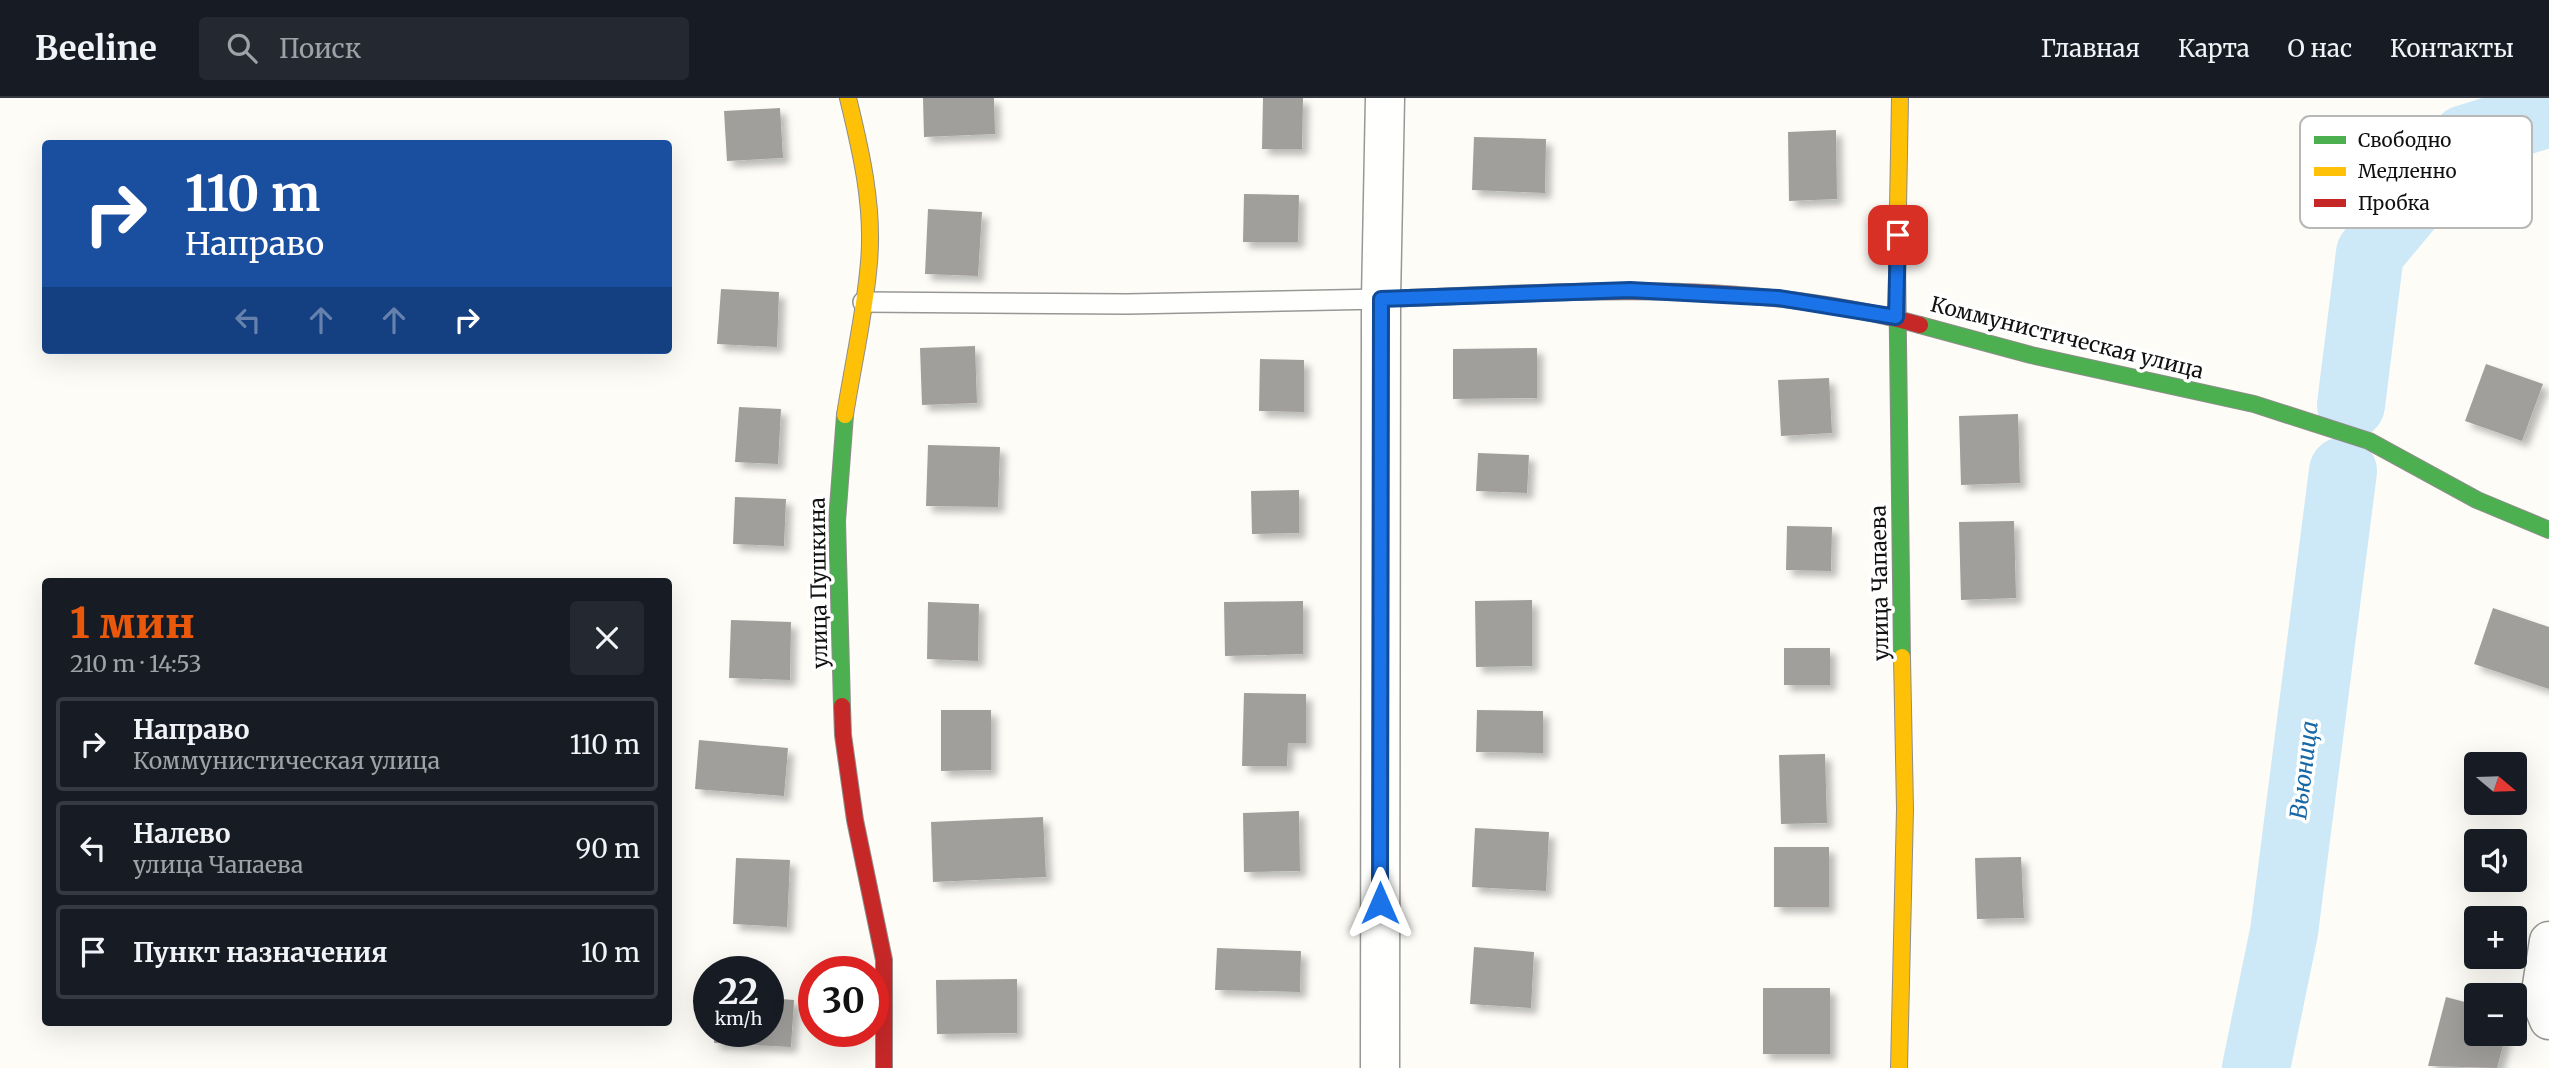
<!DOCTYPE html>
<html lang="ru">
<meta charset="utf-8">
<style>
:root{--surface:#171b24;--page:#242831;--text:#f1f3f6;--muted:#9ea1a6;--line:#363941;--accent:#ea580c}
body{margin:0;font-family:Merriweather,serif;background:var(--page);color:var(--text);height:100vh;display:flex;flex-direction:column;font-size:26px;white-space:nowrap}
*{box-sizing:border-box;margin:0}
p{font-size:23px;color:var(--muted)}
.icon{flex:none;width:38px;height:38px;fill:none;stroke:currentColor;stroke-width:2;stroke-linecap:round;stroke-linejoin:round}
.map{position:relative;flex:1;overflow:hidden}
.panel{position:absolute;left:42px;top:480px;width:630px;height:448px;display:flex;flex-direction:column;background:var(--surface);border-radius:7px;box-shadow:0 7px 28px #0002}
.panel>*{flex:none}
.top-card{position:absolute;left:42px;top:42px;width:630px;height:214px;border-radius:7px;box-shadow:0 7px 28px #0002;background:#1a4fa0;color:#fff;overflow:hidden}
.needle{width:46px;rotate:109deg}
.buttons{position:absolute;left:2464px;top:654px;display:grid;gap:14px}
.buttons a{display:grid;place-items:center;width:63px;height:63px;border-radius:7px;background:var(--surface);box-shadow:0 7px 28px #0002;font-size:35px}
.speed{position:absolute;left:693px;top:858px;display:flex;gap:14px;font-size:35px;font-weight:700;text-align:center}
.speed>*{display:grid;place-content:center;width:91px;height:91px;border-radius:50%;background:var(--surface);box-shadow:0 7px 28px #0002;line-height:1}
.speed small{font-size:18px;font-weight:400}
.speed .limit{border:10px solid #d22;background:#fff;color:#111}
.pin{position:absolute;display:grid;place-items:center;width:60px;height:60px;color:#fff;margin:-30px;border-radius:14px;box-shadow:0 4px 10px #0006}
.me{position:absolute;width:77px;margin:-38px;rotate:0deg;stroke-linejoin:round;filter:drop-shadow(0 0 5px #0008)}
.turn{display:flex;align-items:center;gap:24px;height:147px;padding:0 28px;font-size:32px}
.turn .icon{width:91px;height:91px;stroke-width:2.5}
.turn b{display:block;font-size:49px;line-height:60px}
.lanes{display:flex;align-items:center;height:66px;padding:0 28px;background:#0003;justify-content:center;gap:35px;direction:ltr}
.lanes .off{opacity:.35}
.round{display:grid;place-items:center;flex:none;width:74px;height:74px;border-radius:7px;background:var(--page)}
.head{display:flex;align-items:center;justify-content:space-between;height:119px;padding:0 28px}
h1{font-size:42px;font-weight:800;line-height:52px;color:var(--accent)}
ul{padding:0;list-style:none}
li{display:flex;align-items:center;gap:21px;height:94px;margin:0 14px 10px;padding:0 14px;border:4px solid var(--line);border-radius:7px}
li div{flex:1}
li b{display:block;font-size:26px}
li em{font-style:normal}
header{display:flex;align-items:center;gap:42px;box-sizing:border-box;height:98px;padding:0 35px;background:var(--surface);border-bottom:2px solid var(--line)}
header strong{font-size:33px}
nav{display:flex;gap:38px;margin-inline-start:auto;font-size:24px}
.search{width:490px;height:63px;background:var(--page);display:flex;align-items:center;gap:18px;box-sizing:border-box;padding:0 24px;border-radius:7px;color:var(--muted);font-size:26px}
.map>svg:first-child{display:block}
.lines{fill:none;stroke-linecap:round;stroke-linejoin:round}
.river{stroke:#cde8f7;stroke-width:68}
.building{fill:#a19f9c;filter:url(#shadow)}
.lane-casing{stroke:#979795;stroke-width:22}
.street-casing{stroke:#979795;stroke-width:41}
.fast-casing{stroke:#8e8d8b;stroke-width:18}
.slow-casing{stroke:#8e8d8b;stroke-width:18}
.jam-casing{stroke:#8e8d8b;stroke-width:18}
.lane{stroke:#fffffe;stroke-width:19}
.street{stroke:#fffffe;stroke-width:38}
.fast{stroke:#4caf50;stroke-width:16}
.slow{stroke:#ffc107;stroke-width:16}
.jam{stroke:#c62828;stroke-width:16}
.route-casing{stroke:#114b97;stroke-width:18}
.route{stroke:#1a73e8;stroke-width:12}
.labels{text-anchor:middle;stroke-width:7;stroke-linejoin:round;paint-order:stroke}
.street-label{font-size:21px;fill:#111;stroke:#fff}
.water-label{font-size:23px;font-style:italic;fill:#1768a6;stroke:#fff}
.key{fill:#fff;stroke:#b8b8b8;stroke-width:2}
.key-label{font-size:19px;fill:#111}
</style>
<header>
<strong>Beeline</strong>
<div class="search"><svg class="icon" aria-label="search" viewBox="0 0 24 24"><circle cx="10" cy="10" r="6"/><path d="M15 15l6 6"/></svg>Поиск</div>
<nav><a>Главная</a><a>Карта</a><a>О нас</a><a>Контакты</a></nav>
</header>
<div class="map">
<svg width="2549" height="970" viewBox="0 0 2549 970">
<defs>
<filter id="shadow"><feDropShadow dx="6" dy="6" stdDeviation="3.5" flood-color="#0004"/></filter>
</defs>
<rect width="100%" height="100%" fill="#fdfcf7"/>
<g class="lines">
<g class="river">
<path d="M2351,307l19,-152 95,-114 84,-26"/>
<path d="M2256,970l28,-136 59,-461"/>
</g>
</g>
<g class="building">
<path d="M923,0h71l1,36 -71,3z"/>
<path d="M1263,0h40l-1,51h-40z"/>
<path d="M780,10l3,50 -56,3 -3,-50z"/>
<path d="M1836,32l1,69 -48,2 -1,-69z"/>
<path d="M1474,39l72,2 -1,54 -73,-3z"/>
<path d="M1244,96l55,1 -1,47h-55z"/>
<path d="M928,111l54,3 -4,64 -53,-2z"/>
<path d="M721,191l58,3 -2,55 -60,-3z"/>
<path d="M975,248l2,57 -55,2 -2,-57z"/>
<path d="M1537,250v50l-84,1v-50z"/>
<path d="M1260,261l44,1v52l-45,-1z"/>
<path d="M2486,266l57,20 -21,57 -57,-20z"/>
<path d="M1829,280l3,55 -51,3 -3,-56z"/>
<path d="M739,309l42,2 -3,55 -43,-2z"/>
<path d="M2018,316l2,69 -59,2 -2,-69z"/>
<path d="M928,347l72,2 -2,60 -72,-1z"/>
<path d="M1478,355l51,2 -2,38 -51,-2z"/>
<path d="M1299,392v43l-47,1 -1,-43z"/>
<path d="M735,399l51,2 -2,47 -51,-2z"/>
<path d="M2014,423l2,77 -55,2 -2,-78z"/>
<path d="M1787,428l45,1 -1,44 -45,-1z"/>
<path d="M1532,502v66l-56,1 -1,-66z"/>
<path d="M1303,503v53l-78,2 -1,-54z"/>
<path d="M928,504l51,2 -1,57 -51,-2z"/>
<path d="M2493,510l56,19v62l-75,-25z"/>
<path d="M731,522l60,2 -1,58 -61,-2z"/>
<rect x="1784" y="550" width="46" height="37"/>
<path d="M1244,595l62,1v49h-18l-1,23h-45z"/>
<path d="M941,612h50v60l-50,1z"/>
<path d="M1477,612l66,1v42l-67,-1z"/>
<path d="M699,642l89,8 -4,48 -89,-7z"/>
<path d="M1825,656l2,69 -46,1 -2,-69z"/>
<path d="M1299,713l1,60 -56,1 -1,-59z"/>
<path d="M1043,719l3,60 -113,5 -2,-60z"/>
<path d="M1475,730l74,4 -3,59 -74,-4z"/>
<rect x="1774" y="749" width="55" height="60"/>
<path d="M2021,759l3,61 -47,1 -2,-61z"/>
<path d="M736,760l54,2 -3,67 -54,-3z"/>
<path d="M1474,849l60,5 -3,56 -61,-4z"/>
<path d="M1217,850l84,3 -1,41 -85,-2z"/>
<path d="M1017,881v54l-80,1 -1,-54z"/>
<rect x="1763" y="890" width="67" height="66"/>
<path d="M2446,899l30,8v29h30l-9,34 -69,-2z"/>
<path d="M768,900l26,2 -3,47 -77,-4v-12h54z"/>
</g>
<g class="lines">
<defs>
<path id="lane" d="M863,204l264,2 254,-5"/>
<g id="street">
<path d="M2549,843l-9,57 9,22"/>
<path d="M1380,970l1,-769 4,-201"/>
</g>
<g id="fast">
<path d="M1897,165l5,394"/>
<path d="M1920,227l111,30 223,49 115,37 108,59 72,30"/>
<path d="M842,608l-5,-185 8,-106"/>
</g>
<g id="slow">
<path d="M1897,165l3,-165"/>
<path d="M845,317c8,-51 20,-102 24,-153 5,-55 -8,-111 -21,-164"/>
<path d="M1899,970l6,-259 -3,-152"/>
</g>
<g id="jam">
<path d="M1381,201c180,-6 363,-23 539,26"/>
<path d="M842,608l1,29 12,85 29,140v108"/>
</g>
</defs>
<use href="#lane" class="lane-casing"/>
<use href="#street" class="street-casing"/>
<use href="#fast" class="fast-casing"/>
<use href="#slow" class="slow-casing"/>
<use href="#jam" class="jam-casing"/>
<use href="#lane" class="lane"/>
<use href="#street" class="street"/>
<use href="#fast" class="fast"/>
<use href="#slow" class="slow"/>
<use href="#jam" class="jam"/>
</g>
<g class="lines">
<defs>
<path id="route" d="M1380,805l1,-604 249,-9 148,8 118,19 2,-82"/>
</defs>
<use href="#route" class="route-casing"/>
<use href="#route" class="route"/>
</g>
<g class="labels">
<g class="street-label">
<text transform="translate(2067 240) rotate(14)" y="7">Коммунистическая улица</text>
<text transform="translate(819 485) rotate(-91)" y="7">улица Пушкина</text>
<text transform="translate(1880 485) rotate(-91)" y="7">улица Чапаева</text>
</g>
<g class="water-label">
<text transform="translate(2304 672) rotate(-83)" y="8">Вьюница</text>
</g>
</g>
<rect x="2300" y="18" width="232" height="112" rx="10" class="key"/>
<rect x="2314" y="38" width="32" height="8" fill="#4caf50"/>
<rect x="2314" y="69" width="32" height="9" fill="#ffc107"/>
<rect x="2314" y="101" width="32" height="8" fill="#c62828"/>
<g class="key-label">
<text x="2358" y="49">Свободно</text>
<text x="2358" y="80">Медленно</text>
<text x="2358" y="112">Пробка</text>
</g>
</svg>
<div class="buttons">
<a><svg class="needle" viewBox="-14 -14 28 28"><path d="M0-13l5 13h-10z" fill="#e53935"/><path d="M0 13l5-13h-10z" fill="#9ea1a6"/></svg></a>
<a><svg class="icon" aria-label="sound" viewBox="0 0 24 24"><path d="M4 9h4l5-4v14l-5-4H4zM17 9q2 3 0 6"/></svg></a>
<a>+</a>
<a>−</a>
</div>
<div class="speed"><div>22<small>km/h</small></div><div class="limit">30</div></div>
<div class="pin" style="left:1898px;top:137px;background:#d93025"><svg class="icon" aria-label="arrive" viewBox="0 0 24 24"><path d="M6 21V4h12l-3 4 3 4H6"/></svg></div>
<svg class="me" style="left:1380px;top:805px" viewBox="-20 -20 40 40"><path d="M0-17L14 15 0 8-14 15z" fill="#1a73e8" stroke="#fff" stroke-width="4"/></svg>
<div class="top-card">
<div class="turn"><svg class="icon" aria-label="right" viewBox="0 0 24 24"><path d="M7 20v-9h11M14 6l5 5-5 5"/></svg><div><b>110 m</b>Направо</div></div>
<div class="lanes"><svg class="icon off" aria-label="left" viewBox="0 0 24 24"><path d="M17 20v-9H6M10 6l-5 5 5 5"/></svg><svg class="icon off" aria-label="ahead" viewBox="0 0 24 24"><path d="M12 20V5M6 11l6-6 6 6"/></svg><svg class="icon off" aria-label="ahead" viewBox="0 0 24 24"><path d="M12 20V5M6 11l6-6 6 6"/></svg><svg class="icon" aria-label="right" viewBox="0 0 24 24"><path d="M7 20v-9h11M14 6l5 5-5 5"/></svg></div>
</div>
<section class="panel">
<div class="head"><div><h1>1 мин</h1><p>210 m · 14:53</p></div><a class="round"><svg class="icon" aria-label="close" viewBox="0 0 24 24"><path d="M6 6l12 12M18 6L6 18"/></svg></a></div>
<ul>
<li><svg class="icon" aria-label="right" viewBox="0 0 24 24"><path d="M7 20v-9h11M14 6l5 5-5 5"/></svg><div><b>Направо</b><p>Коммунистическая улица</p></div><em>110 m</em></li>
<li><svg class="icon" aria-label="left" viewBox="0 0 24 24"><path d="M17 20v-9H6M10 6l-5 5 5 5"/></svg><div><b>Налево</b><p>улица Чапаева</p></div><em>90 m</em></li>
<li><svg class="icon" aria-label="arrive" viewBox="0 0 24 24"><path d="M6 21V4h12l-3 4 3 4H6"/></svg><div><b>Пункт назначения</b></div><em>10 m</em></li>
</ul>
</section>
</div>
